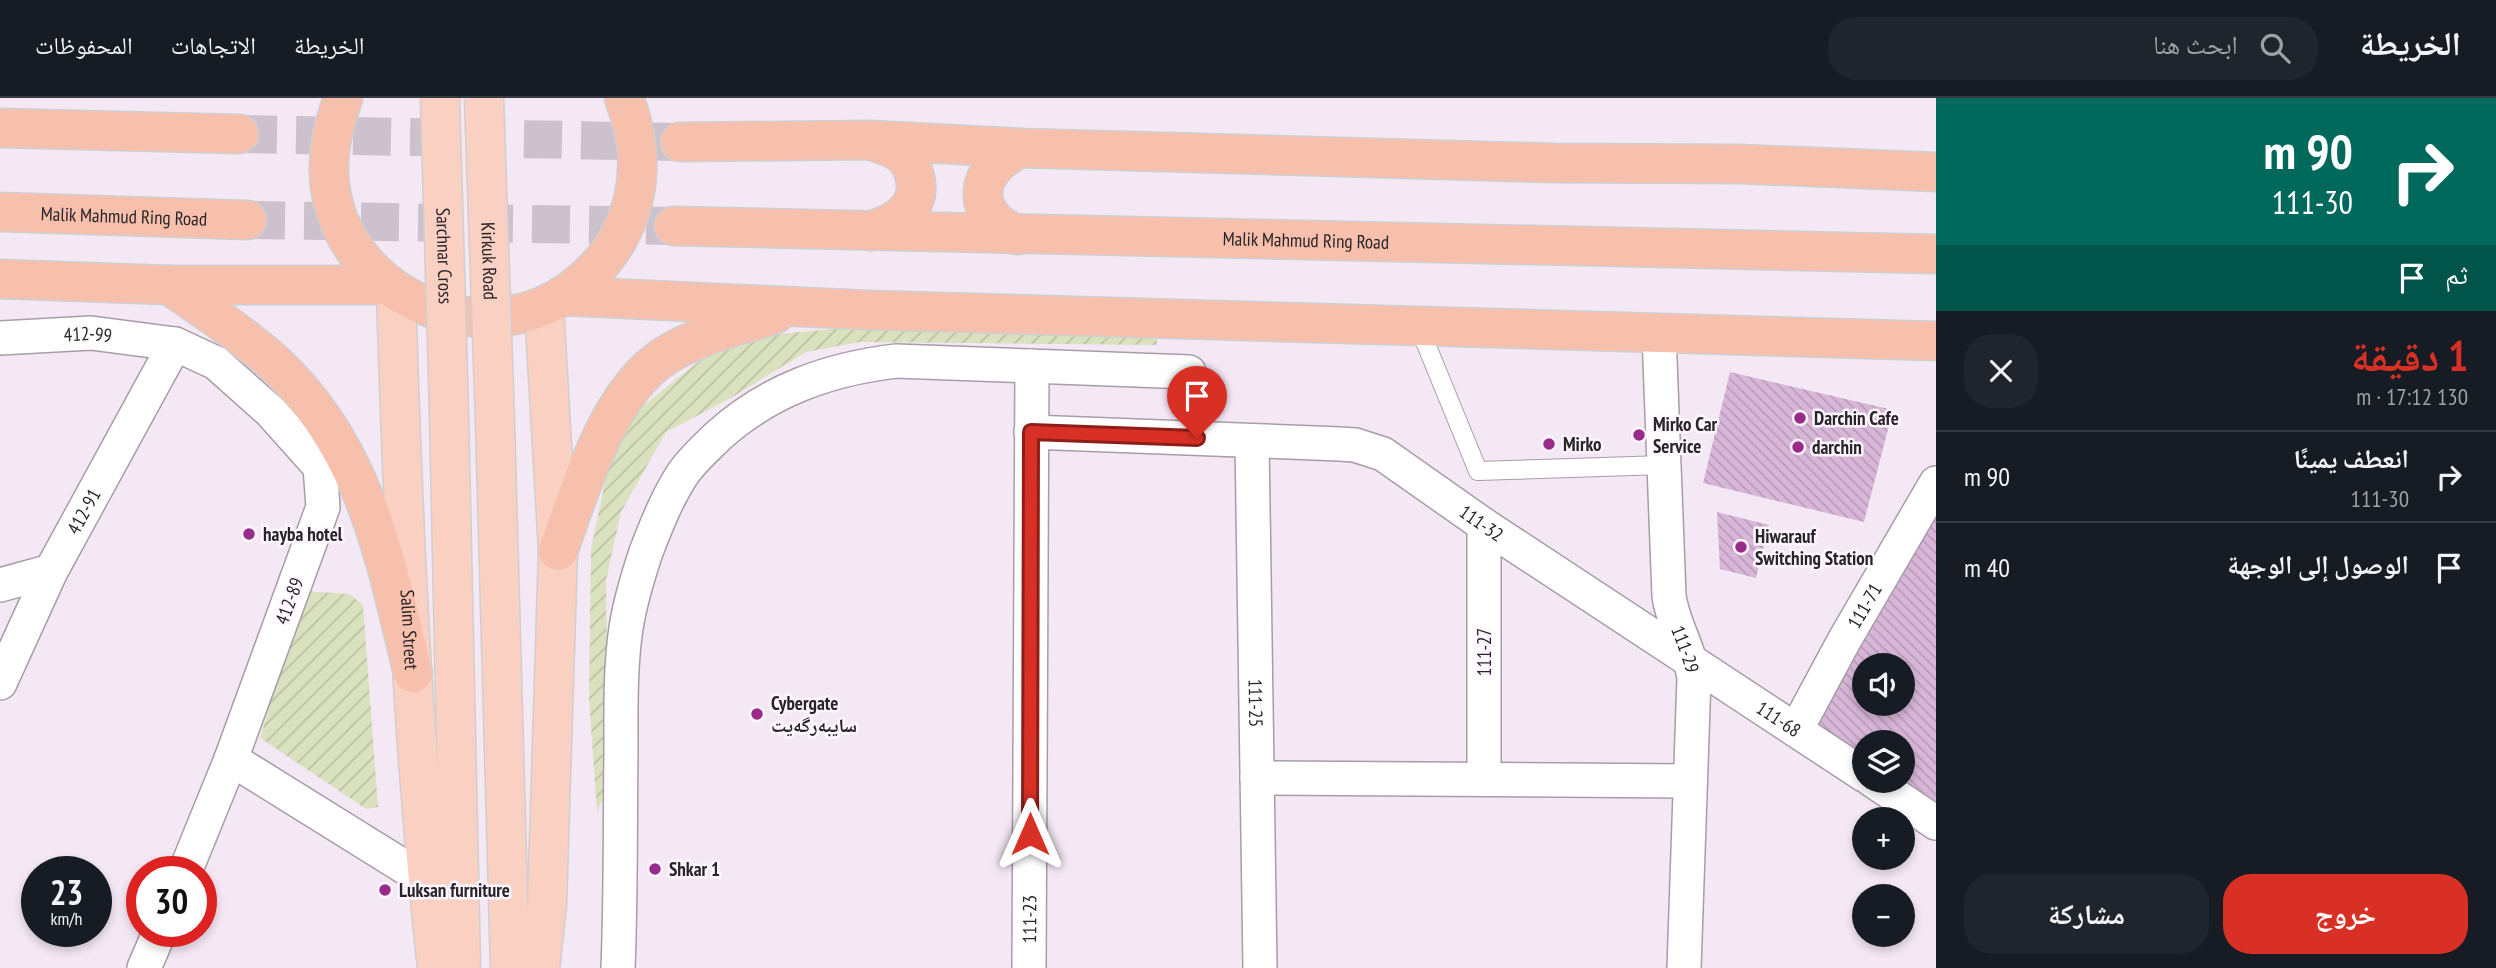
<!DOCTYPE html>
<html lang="ar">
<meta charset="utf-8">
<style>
:root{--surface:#171b24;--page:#20242c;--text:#f1f3f6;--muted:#9ea1a6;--line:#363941;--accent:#d93025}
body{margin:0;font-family:"PT Sans Narrow","Noto Naskh Arabic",sans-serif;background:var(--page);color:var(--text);direction:rtl;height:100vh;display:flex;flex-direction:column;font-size:26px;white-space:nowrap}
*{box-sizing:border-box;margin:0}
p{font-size:23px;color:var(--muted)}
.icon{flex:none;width:38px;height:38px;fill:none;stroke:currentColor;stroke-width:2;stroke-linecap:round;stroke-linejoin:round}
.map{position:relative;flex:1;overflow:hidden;direction:ltr}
.sheet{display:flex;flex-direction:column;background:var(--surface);width:560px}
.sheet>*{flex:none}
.top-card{background:#00695c;color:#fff;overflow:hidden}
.controls{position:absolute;left:1852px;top:555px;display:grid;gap:14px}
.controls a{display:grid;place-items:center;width:63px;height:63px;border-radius:50%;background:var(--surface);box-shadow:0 4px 10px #0003;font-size:35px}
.speed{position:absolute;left:21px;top:758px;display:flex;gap:14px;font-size:35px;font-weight:700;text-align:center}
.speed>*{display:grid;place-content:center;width:91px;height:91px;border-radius:50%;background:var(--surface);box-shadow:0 4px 10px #0003;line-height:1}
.speed small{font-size:18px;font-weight:400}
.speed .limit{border:10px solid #d22;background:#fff;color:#111}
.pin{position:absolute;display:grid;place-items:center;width:60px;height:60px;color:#fff;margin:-72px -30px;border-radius:50% 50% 50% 0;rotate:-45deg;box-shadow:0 0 7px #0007}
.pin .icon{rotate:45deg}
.me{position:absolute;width:77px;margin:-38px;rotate:0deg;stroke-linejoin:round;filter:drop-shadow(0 0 5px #0008)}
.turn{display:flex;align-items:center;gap:24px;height:147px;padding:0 28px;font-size:32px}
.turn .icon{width:91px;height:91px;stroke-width:2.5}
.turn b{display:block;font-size:49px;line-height:60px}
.then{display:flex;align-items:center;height:66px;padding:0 28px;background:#0003;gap:14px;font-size:26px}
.round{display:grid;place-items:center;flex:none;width:74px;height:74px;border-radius:28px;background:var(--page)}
.overview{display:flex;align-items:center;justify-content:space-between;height:119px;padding:0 28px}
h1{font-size:42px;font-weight:800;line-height:52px;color:var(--accent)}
.cta{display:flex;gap:14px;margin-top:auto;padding:14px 28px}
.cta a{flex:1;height:80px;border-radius:28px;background:var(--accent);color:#fff;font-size:28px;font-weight:800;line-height:80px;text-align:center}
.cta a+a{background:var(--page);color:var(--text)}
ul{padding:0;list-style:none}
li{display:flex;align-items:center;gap:21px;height:91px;padding:0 28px;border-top:2px solid var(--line)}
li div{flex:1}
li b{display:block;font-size:26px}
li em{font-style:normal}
header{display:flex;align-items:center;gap:42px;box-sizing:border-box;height:98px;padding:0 35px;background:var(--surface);border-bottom:2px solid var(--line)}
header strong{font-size:33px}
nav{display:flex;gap:38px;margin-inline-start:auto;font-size:24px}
.search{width:490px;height:63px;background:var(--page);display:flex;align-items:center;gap:18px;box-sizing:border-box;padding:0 24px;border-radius:28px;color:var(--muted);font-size:26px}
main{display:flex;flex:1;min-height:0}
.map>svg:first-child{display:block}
.garden{fill:url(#garden-furrows)}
.building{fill:url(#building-back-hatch);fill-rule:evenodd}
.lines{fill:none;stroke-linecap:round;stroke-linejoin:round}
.trunk-tunnel{stroke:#ccc1cc;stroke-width:38;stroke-dasharray:38 19;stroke-linecap:butt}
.service-casing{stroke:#a89ca8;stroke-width:20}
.minor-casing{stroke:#a89ca8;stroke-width:36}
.primary-casing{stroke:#d0cfd0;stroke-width:41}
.trunk-casing{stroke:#d0cfd0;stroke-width:41}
.service{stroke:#fff;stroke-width:18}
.minor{stroke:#fff;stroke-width:33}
.primary{stroke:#f9d0c1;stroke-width:38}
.trunk{stroke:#f7c0ac;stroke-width:38}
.primary-bridge-casing{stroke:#d0cfd0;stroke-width:41;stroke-linecap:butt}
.primary-bridge{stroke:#f9d0c1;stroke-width:38}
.route-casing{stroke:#8d1f18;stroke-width:18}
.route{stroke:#d93025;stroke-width:12}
.poi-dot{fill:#992b8b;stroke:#fff7ff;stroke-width:2.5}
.labels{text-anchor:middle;stroke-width:5;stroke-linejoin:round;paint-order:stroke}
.street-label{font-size:19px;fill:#292429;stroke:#fff7ff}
.poi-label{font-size:19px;font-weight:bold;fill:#292429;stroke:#fff7ff;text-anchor:start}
</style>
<header>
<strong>الخريطة</strong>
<div class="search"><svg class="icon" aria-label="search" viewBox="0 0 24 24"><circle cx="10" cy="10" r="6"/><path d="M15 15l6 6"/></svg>ابحث هنا</div>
<nav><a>الخريطة</a><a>الاتجاهات</a><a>المحفوظات</a></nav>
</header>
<main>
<section class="sheet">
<div class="top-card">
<div class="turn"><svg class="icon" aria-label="right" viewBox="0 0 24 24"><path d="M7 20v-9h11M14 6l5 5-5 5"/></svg><div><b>90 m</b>111-30</div></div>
<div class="then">ثم<svg class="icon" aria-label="arrive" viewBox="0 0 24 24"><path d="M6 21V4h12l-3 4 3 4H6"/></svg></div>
</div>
<div class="overview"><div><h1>1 دقيقة</h1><p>130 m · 17:12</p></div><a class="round"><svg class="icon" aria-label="close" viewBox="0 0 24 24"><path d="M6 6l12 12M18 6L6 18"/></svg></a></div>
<ul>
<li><svg class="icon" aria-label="right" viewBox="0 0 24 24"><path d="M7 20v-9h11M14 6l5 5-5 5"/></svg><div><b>انعطف يمينًا</b><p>111-30</p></div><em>90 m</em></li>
<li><svg class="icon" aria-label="arrive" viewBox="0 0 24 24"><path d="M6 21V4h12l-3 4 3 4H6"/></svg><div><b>الوصول إلى الوجهة</b></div><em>40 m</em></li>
</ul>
<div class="cta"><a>خروج</a><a>مشاركة</a></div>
</section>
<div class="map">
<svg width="1936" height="870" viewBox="0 0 1936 870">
<defs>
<pattern id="garden-furrows" width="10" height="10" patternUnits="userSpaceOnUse" patternTransform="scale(1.75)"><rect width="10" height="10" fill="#dae1be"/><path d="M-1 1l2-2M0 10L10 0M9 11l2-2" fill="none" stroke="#bbc1a3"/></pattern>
<pattern id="building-back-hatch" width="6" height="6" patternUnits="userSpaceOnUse" patternTransform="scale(1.75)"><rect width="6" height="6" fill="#d8b6d8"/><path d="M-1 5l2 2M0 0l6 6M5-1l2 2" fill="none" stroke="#b99cb9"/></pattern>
</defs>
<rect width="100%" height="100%" fill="#f5e8f5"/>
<g class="garden">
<path d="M888,226l269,4v17l-297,-3 -54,10 -77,47 -63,33 -45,80 -15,68 2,207 -11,25 -8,-114 2,-149 21,-101 32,-43 59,-47 76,-24z"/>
<path d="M303,493l47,3 13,11 15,202 -12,2 -106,-71z"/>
</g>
<g class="building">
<path d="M1730,274l163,38 -29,112 -161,-39z"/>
<path d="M1717,414l52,13 -13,53 -36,-9z"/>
<path d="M1936,419v297l-34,-34v-38h-38v26l-61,-37zM1864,567h38v39h-38z"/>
</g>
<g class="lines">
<g class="trunk-tunnel">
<path d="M239,36l441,8"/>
<path d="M247,122l427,6"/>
</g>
<defs>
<path id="service" d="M1419,229l59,144 186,-6"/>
<g id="minor">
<path id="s1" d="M1659,236l10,262c4,29 21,53 25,82l-10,290"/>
<path id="s2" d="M0,240l91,-5 84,11 41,19 54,48 50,56 3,40 -92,252 -46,113"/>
<path id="s3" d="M1031,334l309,12 15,1 28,9 101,71 380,250"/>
<path id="s4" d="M1252,343l8,527"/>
<path d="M0,487l51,-14"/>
<path id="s5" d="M0,585l51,-112 124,-227"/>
<path id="s6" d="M1796,632l49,-91 91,-156"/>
<path d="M231,661l196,122"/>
<path d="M1257,680l433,3"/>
<path d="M1484,681v-254"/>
<path d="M1872,682l64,43"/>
<path d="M144,870l16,-37"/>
<path d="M618,870c3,-72 2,-145 3,-218 0,-40 -1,-82 5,-122 4,-26 12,-52 20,-76 10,-26 21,-54 36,-77 10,-15 24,-27 36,-39 51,-46 111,-67 178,-75l293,11"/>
<path id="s7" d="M1029,870l3,-602"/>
</g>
<g id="primary">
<path id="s8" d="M396,194c7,225 16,452 41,676"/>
<path d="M449,315l12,555"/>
<path d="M495,324l15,546"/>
<path d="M540,870l7,-63 11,-354 -14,-245"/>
</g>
<g id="trunk">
<path d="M343,0c-10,29 -17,57 -13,88 15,111 150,169 240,105 22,-16 40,-35 52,-60 21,-43 19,-89 2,-133"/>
<path d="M0,30l239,6"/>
<path d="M680,44l190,-2 150,8 535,15 184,1 197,8"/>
<path id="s9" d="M0,114l247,8"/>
<path id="s10" d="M674,128l1262,28"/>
<path d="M871,133c25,-8 51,-23 44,-53 -2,-10 -6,-18 -13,-24 -9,-7 -20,-10 -30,-13"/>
<path d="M1017,137c-49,-22 -43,-65 3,-87"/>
<path d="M0,181l169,6h219"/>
<path d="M169,187c35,24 71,48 103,76 93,84 113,197 141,312"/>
<path d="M563,198l305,14 1068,31"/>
<path d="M558,453c22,-61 50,-159 107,-195 32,-21 74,-30 110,-42"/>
</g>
</defs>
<use href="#service" class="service-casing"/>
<use href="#minor" class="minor-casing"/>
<use href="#primary" class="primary-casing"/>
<use href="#trunk" class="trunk-casing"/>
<use href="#service" class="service"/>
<use href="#minor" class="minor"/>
<use href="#primary" class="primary"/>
<use href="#trunk" class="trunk"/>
<defs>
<g id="primary-bridge">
<path id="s11" d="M440,0l9,315"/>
<path id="s12" d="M484,0l11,324"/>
</g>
</defs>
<use href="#primary-bridge" class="primary-bridge-casing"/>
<use href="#primary-bridge" class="primary-bridge"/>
</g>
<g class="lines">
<defs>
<path id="route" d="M1030,736l1,-402 166,6"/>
</defs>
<use href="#route" class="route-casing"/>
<use href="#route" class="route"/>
</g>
<g class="poi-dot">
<circle cx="1800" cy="320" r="7"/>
<circle cx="1639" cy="337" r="7"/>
<circle cx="1549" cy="346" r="7"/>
<circle cx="1798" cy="349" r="7"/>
<circle cx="249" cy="436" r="7"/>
<circle cx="1741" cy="449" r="7"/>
<circle cx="757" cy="616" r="7"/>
<circle cx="655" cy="771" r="7"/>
<circle cx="385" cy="792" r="7"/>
</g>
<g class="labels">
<g class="street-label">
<text dy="7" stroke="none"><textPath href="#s9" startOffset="124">Malik Mahmud Ring Road</textPath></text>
<text dy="7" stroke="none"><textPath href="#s10" startOffset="632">Malik Mahmud Ring Road</textPath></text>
<text dy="7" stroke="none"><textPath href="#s11" startOffset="158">Sarchnar Cross</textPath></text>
<text dy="7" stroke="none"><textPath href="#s12" startOffset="163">Kirkuk Road</textPath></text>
<text dy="7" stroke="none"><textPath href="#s2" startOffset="88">412-99</textPath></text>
<text dy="7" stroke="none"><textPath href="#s5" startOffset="191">412-91</textPath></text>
<text dy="7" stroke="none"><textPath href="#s3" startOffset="474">111-32</textPath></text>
<text transform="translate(289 503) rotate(-70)" y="7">412-89</text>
<text dy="7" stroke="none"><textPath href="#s6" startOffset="142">111-71</textPath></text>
<text dy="7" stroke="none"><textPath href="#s8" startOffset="338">Salim Street</textPath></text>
<text dy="7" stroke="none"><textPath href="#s1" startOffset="318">111-29</textPath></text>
<text transform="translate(1484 554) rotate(-90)" y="7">111-27</text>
<text dy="7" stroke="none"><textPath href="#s4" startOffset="262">111-25</textPath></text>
<text dy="7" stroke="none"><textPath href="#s3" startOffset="830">111-68</textPath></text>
<text dy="7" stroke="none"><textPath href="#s7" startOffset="49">111-23</textPath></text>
</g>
<g class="poi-label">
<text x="1814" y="327">Darchin Cafe</text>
<text x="1653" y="333">Mirko Car<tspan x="1653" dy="22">Service</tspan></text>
<text x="1563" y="353">Mirko</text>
<text x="1812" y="356">darchin</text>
<text x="263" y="443">hayba hotel</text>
<text x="1755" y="445">Hiwarauf<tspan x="1755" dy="22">Switching Station</tspan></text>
<text x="771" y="612">Cybergate<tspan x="771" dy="22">سایبەرگەیت</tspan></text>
<text x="669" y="778">Shkar 1</text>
<text x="399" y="799">Luksan furniture</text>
</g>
</g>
</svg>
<div class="controls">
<a><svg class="icon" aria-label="sound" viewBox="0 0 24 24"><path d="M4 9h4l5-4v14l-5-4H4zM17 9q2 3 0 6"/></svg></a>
<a><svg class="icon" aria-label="layers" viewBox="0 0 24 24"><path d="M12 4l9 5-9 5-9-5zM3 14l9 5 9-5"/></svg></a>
<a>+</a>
<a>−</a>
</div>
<div class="speed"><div>23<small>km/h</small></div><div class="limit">30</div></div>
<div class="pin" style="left:1197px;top:340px;background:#d93025"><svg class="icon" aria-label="arrive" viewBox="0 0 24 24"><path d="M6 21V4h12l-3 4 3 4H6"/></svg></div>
<svg class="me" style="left:1030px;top:736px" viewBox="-20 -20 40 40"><path d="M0-17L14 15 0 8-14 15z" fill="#d93025" stroke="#fff" stroke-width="4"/></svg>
</div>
</main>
